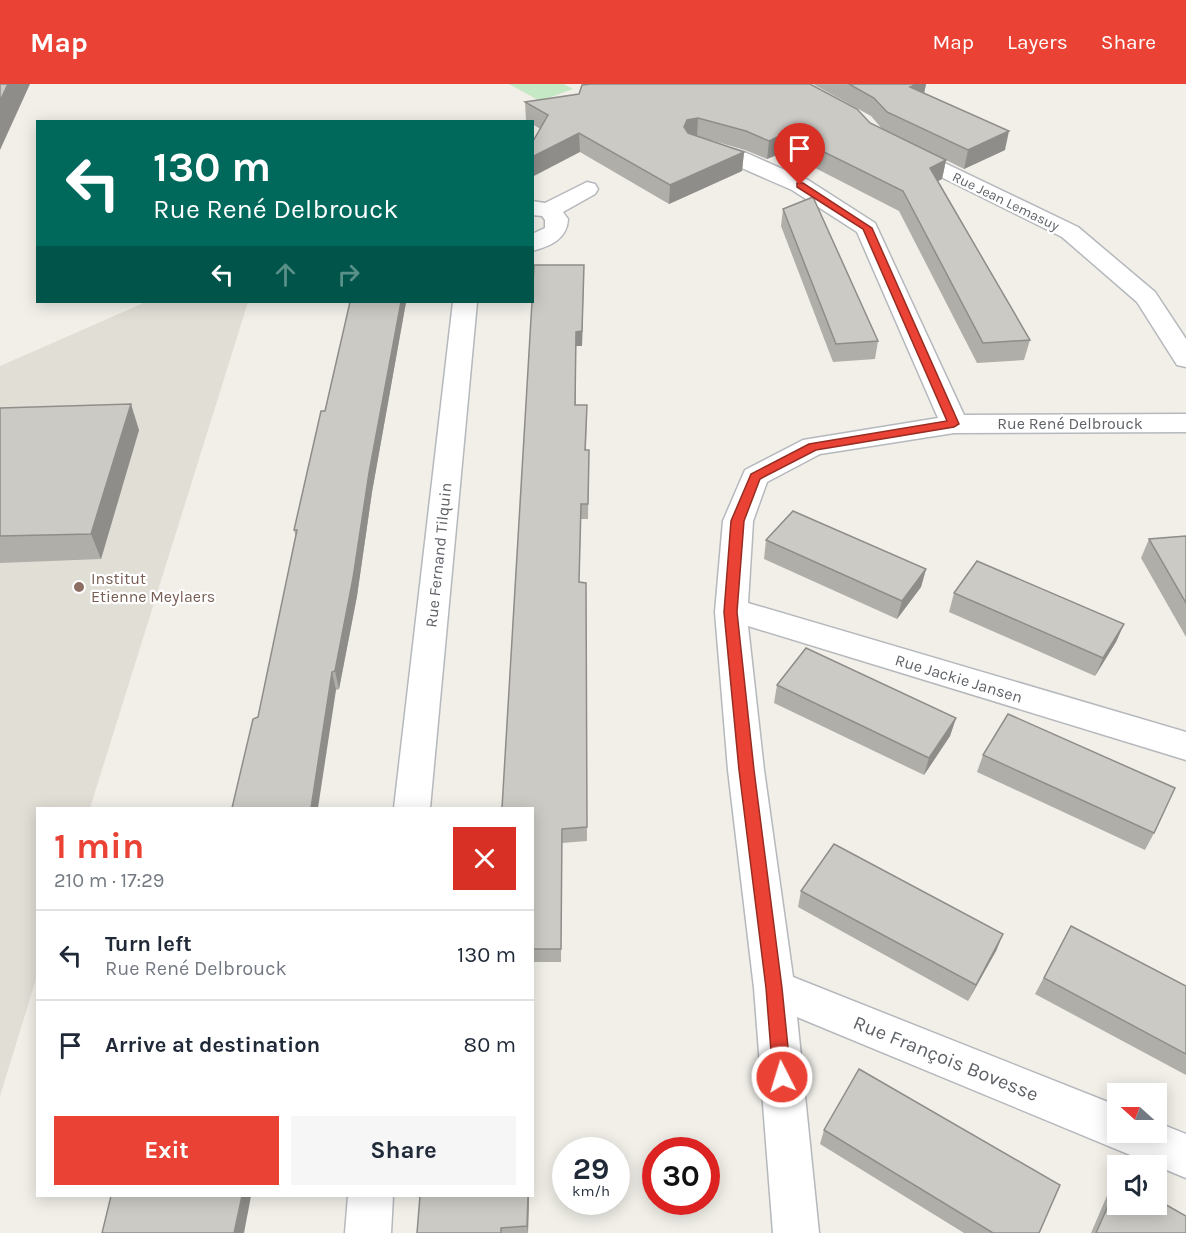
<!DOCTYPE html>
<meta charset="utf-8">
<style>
:root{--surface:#fff;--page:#f6f6f7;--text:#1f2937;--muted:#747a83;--line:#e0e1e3;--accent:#ea4335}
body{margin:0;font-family:Karla,sans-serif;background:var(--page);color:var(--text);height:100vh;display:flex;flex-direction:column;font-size:22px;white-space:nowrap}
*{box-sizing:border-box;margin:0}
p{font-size:20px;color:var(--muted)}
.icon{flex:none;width:33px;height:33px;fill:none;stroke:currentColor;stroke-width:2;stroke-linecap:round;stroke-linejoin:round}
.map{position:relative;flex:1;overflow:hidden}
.panel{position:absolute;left:36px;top:723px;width:498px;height:390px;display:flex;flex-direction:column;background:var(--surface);border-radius:0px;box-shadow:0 3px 15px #0003}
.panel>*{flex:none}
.banner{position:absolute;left:36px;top:36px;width:498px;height:183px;border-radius:0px;box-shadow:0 3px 15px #0003;background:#00695c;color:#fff;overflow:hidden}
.needle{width:39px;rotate:291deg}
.buttons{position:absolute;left:1107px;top:999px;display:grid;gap:12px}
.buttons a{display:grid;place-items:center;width:60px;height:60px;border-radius:0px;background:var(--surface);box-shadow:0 3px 15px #0003;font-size:30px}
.speed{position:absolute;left:552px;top:1053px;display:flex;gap:12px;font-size:30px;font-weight:700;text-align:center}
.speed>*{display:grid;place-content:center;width:78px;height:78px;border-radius:50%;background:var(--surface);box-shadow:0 3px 15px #0003;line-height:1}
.speed small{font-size:15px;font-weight:400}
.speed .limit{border:9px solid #d22;background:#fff;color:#111}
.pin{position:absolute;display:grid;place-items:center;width:51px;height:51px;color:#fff;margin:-62px -26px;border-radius:50% 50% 50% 0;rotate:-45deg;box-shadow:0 0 6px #0007}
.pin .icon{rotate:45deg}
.me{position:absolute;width:66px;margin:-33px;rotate:355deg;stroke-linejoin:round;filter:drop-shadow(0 0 4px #0008)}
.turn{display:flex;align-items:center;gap:21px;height:126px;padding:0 18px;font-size:27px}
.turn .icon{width:78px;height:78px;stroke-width:2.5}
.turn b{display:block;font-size:42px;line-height:51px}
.lanes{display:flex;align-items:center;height:57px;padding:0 18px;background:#0003;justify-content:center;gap:30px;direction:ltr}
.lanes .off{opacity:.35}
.round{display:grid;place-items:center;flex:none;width:63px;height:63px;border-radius:0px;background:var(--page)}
.headline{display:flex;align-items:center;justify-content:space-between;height:102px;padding:0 18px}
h1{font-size:36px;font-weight:700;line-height:45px;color:var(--accent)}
.button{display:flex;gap:12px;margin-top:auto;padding:12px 18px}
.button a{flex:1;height:69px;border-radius:0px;background:var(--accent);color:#fff;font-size:24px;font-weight:700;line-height:69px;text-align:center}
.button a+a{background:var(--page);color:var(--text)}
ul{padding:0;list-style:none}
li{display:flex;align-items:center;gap:18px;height:90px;padding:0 18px;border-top:2px solid var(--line)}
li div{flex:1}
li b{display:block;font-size:22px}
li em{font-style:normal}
header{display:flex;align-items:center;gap:36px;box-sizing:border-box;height:84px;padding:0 30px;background:var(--accent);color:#fff}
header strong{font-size:28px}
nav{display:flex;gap:33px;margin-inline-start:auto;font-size:21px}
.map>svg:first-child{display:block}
.education{fill:#e1ded6}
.green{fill:#c5e8c5}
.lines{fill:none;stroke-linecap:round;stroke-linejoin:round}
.minor-casing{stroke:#b5b8bc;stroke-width:3}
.minor{fill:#fff;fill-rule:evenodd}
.wall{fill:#afaea9}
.shaded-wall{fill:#8f8d8a}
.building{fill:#cccac5;stroke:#8f8d8a;stroke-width:1.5}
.route{fill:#ea4335;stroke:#982c22;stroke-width:1.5}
.education-dot{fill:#8d6e63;stroke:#fff;stroke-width:2}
.labels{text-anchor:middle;stroke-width:4.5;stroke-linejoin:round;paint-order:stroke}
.far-street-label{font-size:14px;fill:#5f6368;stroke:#fff}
.street-label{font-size:16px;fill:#5f6368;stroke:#fff}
.education-label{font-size:16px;fill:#785e54;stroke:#fff;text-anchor:start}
.near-street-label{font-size:20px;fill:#5f6368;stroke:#fff}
</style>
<header>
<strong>Map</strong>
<nav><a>Map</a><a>Layers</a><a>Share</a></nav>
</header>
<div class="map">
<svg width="1186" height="1149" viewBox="0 0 1186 1149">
<rect width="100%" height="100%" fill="#f1efe8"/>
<path class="education" d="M146,218h102l-158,506h-52l-1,168 -37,120v-730z"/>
<path class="green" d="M509,0h55l9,5 -33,12z"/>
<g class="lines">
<defs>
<g id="minor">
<path d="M701,56l43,12 64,28 67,43 89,192 222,-1v18l-232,1 -134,21 -53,28 -14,39 -5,82 438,129v28l-438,-134 16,144 29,207 325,129v26h38v-10l30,12v44l-389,-161 22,216h-46l-19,-245 -26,-218 -13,-158 8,-91 22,-51 58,-30 135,-22 -81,-186 -65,-42 -64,-28 -35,-11 -3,-5 3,-5z"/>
<path d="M905,60l173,83 77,65 31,47v28l-9,-2 -40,-63 -75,-65 -165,-82 -3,-5 3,-5z"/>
<path d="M587,98l8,2 3,5 -3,5 -32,18 5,7c-1,20 -17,27 -36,32v-17l13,-6v-8l-3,-4 -10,-1v-14l13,2z"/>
<path d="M453,218h24l-47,506h-36z"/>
<path d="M348,1112h45l-2,37h-46z"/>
</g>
</defs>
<use href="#minor" class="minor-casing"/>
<use href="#minor" class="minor"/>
</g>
<g class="wall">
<path d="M813,0h113l-2,9 81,57 -41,19 -18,-9 -4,19 -4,2 92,159 -6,20 -47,3 -78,-152 -115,-59 -17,7 -22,-9 -35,-10 34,12 -2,19 -73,33 -137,-80v-2l-6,-1 -1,-19 345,21 13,7 -12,-14z"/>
<path d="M783,125l95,132 -3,18 -42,3 -52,-136z"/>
<path d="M534,181h50l-2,81h-6v59h11l-1,45h3l-1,69h-7l-2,63 7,1 1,258 -25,2 -1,119h-29v-154h-30l30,-506z"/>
<path d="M350,218h56l-34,190 -15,104 -18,93 -81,28 38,-180 -2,-7 31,-119z"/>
<path d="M0,324l139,22 -38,129 -101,4z"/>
<path d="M1186,452v101l-45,-79 8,-19z"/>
<path d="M766,456l160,29 -5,18 -24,32 -133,-60z"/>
<path d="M954,509l170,31 -8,18 -21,34 -146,-64z"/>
<path d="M777,601l179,33 -6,18 -26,39 -150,-72z"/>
<path d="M983,671l171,78 -9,17 -168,-78z"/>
<path d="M801,807l202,43 -7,17 -28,50 -170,-94z"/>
<path d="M1071,842l115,60v89l-151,-81z"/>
<path d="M824,1046l215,103h-75l-144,-89z"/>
<path d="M1118,1097v23l68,29h-95l18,-42z"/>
<path d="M420,1112h109l-1,37h-111z"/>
</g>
<g class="shaded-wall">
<path d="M8,0h22l-30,66v-49z"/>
<path d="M917,0h9l-3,14 -13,-11z"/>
<path d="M698,34l-1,19 -11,2 -2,-12 3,-7z"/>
<path d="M1009,47l-4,19 -41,19 4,-19z"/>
<path d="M579,49l1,19 -48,25v-20z"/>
<path d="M786,49l-2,19 -17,7 2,-18z"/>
<path d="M744,68l-2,19 -73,33 1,-19z"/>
<path d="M946,76l-4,19 -16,8 4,-19z"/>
<path d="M584,181l-2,81h-6v-14z"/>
<path d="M401,218h5l-34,190 -15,104 -18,93 -4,-18 34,-198z"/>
<path d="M131,320l8,26 -38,129 -10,-25z"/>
<path d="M926,485l-5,18 -24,32 5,-18z"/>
<path d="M1124,540l-8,18 -21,34 8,-18z"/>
<path d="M332,588l4,18 -18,118h-7z"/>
<path d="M956,634l-6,18 -26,39 5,-17z"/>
<path d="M1003,850l-7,17 -28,50 8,-16z"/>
<path d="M242,1112h9l-7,37h-10z"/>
<path d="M528,1112h1l-1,37 -1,-7z"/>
</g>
<g class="building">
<path d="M0,0h8l-8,17z"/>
<path d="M591,0h219l47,25 13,14 76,37 -16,8 100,172 -47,3 -80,-152 -117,-58 -17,8 -23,-10 -48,-13 -11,2 -3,7 4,6 56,19 -74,33 -91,-52 -47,24v-14l16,-28 -23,-13 54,-8 3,-9z"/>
<path d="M849,0h68l-7,3 99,44 -41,19 -81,-38 -13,-14z"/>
<path d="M813,113l65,144 -42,3 -53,-135z"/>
<path d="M534,181h50l-2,66 -6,1 -1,73h12l-2,45h4l-1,54h-7l-2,78 7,1 1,244 -25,2 -1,120h-29v-141h-30l30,-506z"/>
<path d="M350,218h51l-32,171 -16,105 -18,93 -3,1 -21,136h-79l21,-89 5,-2 39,-187h-3l27,-119h4z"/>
<path d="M131,320l-40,130 -91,2v-128z"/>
<path d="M793,427l133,58 -24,32 -136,-61z"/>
<path d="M1186,452v67l-37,-64z"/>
<path d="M977,477l147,63 -21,34 -149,-65z"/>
<path d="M806,564l150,70 -27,40 -152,-73z"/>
<path d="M1008,630l167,74 -21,45 -171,-78z"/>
<path d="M834,760l169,90 -27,51 -175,-94z"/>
<path d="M1071,842l115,60v68l-142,-76z"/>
<path d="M859,985l201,116 -21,48h-46l-169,-103z"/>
<path d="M1118,1099v21h38v-5l30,17v17h-90z"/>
<path d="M111,1112h131l-8,37h-132z"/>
<path d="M420,1112h108l-1,30 -26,2v5h-84z"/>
</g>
<path class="route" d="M797,99h6l69,45 87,196 -5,3 -138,23 -56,29 -16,42 -7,91 17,158 28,218 9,89 -3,6 -6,3 -6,-3 -3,-6 -7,-89 -27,-218 -15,-158 7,-91 20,-47 58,-30 138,-23 -84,-192 -66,-42z"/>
<circle class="education-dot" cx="79" cy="503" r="6"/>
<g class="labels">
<g class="far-street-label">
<text transform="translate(1006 117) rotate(26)" y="5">Rue Jean Lemasuy</text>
</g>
<g class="street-label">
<text x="1070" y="345">Rue René Delbrouck</text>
<text transform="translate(438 471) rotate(-84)" y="6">Rue Fernand Tilquin</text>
<text transform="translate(959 594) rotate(17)" y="6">Rue Jackie Jansen</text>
</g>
<g class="education-label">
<text x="91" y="500">Institut<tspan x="91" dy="18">Etienne Meylaers</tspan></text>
</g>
<g class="near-street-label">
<text transform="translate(946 974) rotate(22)" y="7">Rue François Bovesse</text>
</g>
</g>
</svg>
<div class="buttons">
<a><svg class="needle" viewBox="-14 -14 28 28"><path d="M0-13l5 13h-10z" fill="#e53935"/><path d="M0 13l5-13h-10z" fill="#747a83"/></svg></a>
<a><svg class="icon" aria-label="sound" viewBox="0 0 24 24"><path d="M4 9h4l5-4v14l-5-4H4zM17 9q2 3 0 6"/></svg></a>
</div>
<div class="speed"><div>29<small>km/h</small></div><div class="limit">30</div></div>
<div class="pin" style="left:800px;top:101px;background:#d93025"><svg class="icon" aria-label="arrive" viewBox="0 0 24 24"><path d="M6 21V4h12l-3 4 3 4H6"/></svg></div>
<svg class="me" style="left:782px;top:993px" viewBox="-20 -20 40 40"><circle r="17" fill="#ea4335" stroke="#fff" stroke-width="3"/><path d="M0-11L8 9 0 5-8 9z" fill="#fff"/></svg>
<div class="banner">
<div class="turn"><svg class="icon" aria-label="left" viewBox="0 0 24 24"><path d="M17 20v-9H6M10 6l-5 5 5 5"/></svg><div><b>130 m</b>Rue René Delbrouck</div></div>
<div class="lanes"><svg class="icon" aria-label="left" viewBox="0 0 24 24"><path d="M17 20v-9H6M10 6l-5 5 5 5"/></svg><svg class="icon off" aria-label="ahead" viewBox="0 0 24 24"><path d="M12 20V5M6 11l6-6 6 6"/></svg><svg class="icon off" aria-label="right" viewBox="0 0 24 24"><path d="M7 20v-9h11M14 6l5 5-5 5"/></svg></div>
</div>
<section class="panel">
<div class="headline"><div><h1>1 min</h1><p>210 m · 17:29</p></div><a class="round" style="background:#d93025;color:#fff"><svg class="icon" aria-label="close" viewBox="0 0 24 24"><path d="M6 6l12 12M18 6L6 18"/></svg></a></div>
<ul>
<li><svg class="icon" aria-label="left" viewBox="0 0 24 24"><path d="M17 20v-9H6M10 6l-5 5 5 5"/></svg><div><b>Turn left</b><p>Rue René Delbrouck</p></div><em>130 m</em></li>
<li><svg class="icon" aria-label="arrive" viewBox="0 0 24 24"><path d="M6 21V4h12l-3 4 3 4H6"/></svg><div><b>Arrive at destination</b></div><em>80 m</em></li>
</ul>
<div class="button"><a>Exit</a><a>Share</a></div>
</section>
</div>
